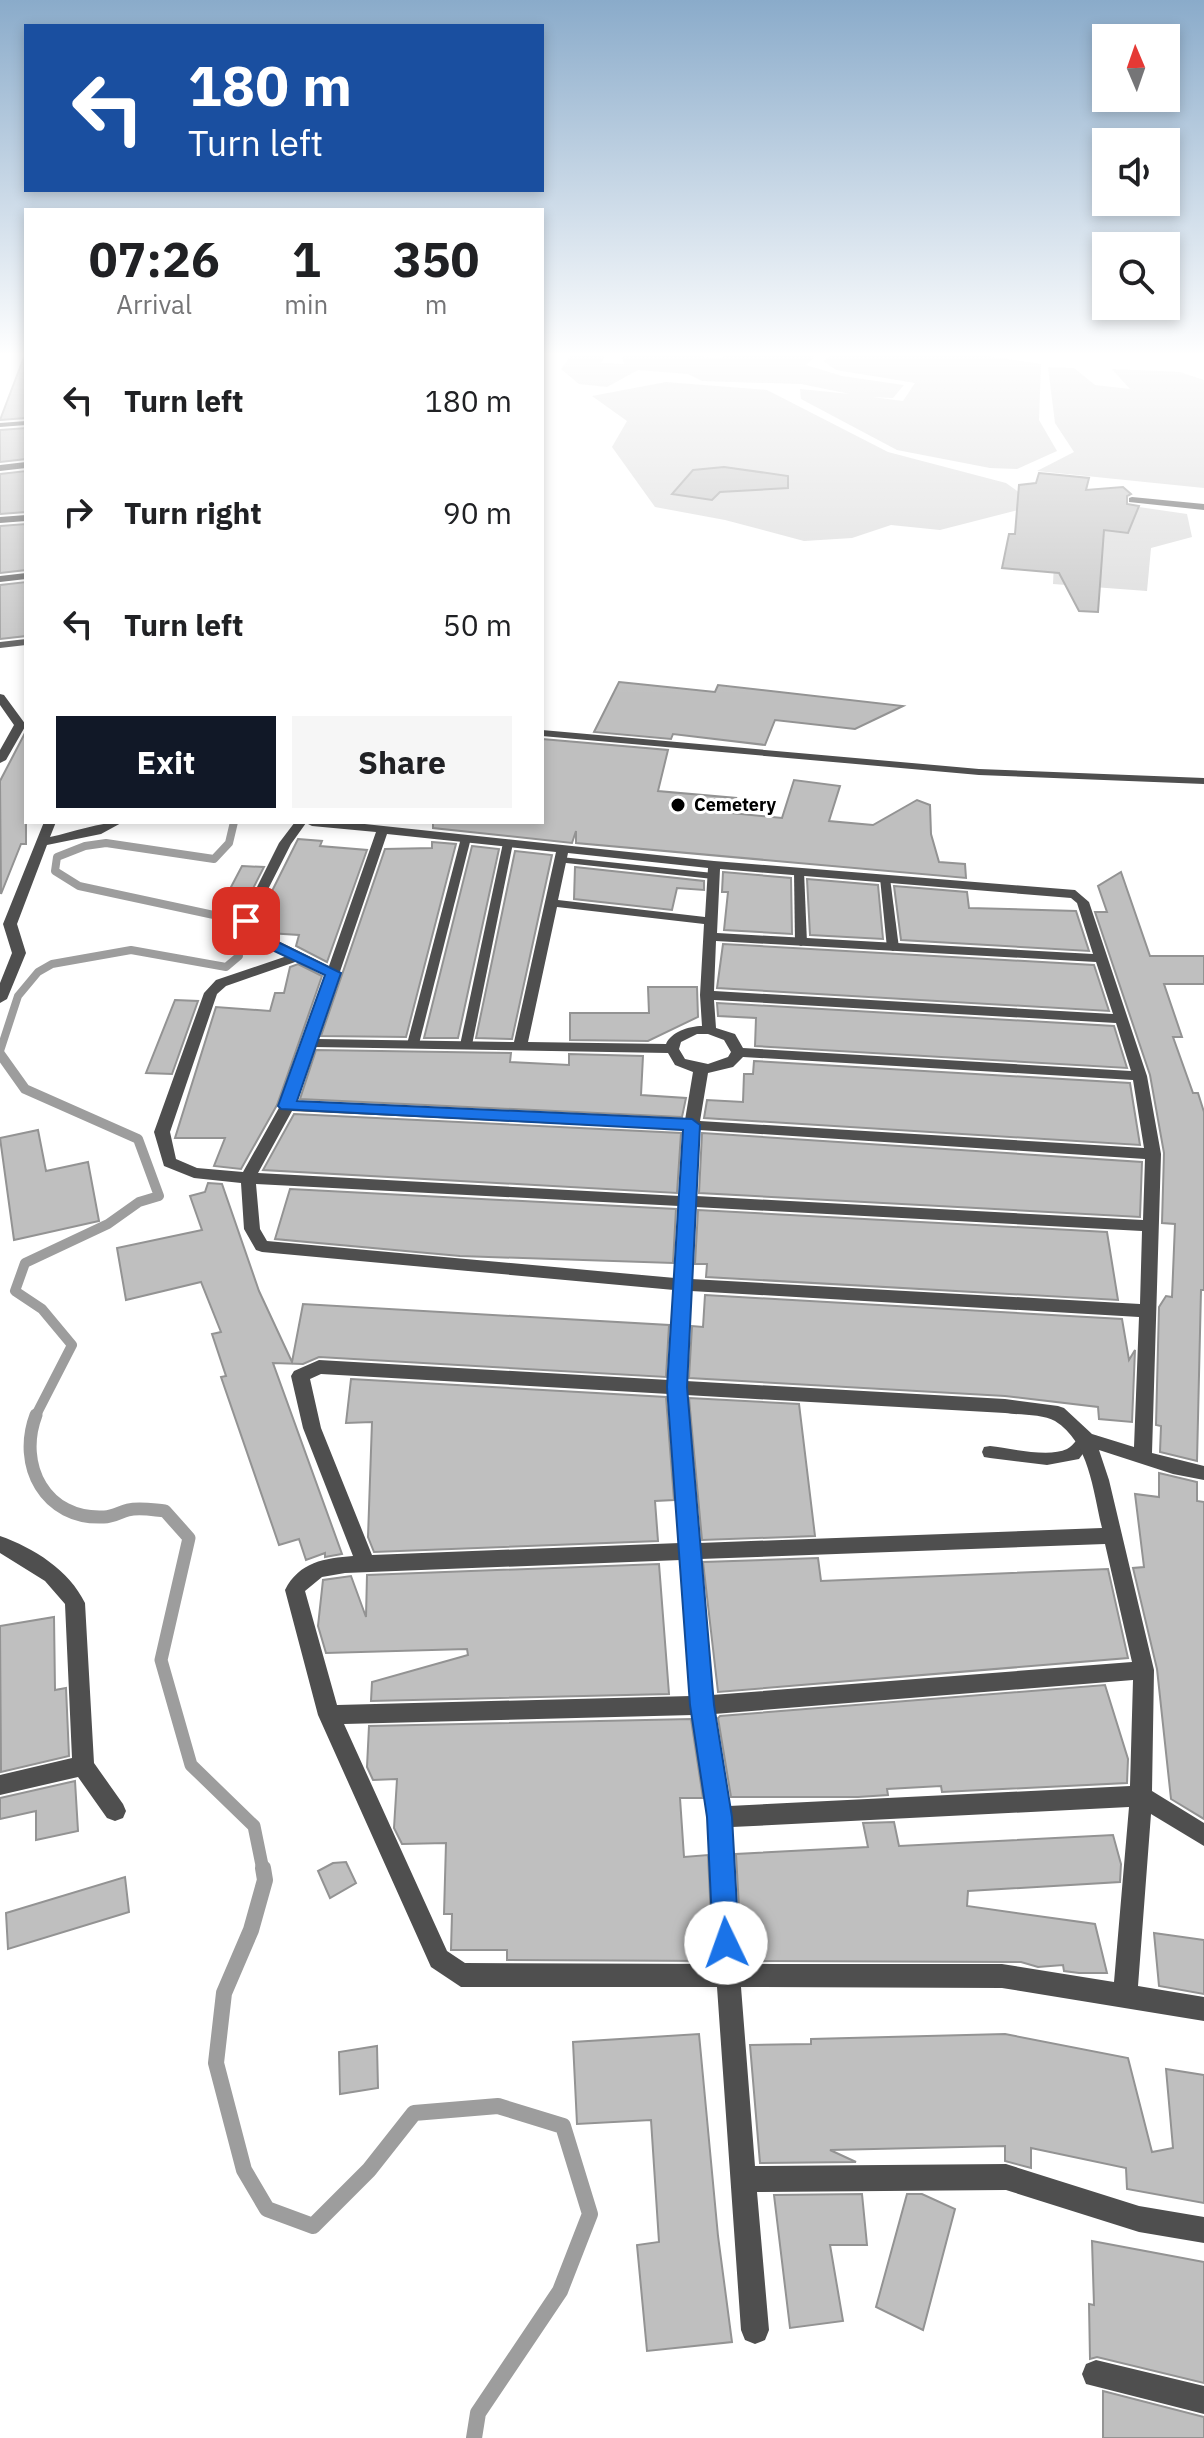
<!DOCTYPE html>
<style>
:root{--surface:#fff;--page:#f6f6f6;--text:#202124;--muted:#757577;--accent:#111827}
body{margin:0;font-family:"IBM Plex Sans",sans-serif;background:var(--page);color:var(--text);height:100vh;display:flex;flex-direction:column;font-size:30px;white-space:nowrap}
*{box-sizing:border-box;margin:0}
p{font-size:26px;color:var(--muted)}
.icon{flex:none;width:44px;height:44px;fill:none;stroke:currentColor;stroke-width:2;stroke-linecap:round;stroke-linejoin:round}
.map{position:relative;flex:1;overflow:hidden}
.side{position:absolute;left:24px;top:208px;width:520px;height:616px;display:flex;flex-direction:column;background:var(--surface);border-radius:0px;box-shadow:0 4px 12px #0003}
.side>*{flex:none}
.guide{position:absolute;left:24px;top:24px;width:520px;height:168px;border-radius:0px;box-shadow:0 4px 12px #0003;background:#1a4fa0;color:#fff;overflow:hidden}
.needle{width:52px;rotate:358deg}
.buttons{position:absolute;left:1092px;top:24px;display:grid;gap:16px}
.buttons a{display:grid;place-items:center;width:88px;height:88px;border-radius:0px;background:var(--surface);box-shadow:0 4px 12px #0003;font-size:40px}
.pin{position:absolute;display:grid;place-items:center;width:68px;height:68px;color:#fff;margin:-34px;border-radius:16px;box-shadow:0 4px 12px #0006}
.me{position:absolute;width:88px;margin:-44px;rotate:357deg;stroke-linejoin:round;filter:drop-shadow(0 0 6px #0008)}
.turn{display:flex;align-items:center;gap:28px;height:168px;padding:0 32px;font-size:36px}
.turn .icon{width:104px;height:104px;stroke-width:2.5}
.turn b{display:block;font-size:56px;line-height:68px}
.eta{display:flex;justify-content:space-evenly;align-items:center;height:136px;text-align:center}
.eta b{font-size:48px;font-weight:700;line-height:56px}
.primary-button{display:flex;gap:16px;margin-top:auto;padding:16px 32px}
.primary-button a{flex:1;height:92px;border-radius:0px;background:var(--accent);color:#fff;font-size:32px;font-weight:700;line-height:92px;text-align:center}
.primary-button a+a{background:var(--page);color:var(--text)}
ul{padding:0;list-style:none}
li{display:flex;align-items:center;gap:24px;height:112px;padding:0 32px}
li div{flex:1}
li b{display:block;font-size:30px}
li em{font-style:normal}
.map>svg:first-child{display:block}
.green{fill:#d6d6d6}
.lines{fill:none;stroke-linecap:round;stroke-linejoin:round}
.stream-far3{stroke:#9d9d9d;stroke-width:8}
.stream-far2{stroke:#9d9d9d;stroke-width:10}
.stream-far1{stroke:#9d9d9d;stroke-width:13}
.stream{stroke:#9d9d9d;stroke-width:16}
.building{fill:#bfbfbf;stroke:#939393;stroke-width:2}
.service{fill:#4f4f4f;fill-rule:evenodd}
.minor{fill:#4f4f4f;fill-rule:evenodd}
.route{fill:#1a73e8;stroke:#114b97;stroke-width:2}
.poi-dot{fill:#000;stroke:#fff;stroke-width:3}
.labels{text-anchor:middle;stroke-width:6;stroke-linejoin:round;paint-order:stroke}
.far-poi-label{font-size:18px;font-weight:bold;fill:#000;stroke:#fff;text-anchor:start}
</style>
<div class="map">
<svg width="1204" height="2438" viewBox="0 0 1204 2438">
<rect width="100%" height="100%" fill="#fff"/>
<g class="green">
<path d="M572,354h34l-5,9 23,1 -2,-7 9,-3h54l32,4 18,-4h82l-11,11 36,11 62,9 -11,13 -21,-1 31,4 12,-18 -79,-13 -13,-9 10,-7h142l66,10 -2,56 18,31 -40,18 -27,-1 -93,-18 -96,-51 -1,-10 50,5 -49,-10 -99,-3 -14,-7 -50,-4 -31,17 -28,-3 -18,-15z"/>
<path d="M1048,367l26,1 21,17 35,4 -18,-20 68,3 24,8v108l-167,-17 37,-19 -19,-29z"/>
<path d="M666,382l101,8 121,62 118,31 31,22 -97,25 -49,-5 -39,13 -48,3 -79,-21 -70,-13 -43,-60 15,-26 -35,-25z"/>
<path d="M1132,506l55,8 5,23 -41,11 -4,43 -94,-7 3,-63z"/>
</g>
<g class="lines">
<path class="stream-far3" d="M0,1051l18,-55 20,-24 14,-8 79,-14 95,17 13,-11 -4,-26 -12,-13 -144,-31 -24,-15 2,-14 28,-11 21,-3 108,16 15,-16 5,-21"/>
<path class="stream-far2" d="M0,1054l25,35 113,50 21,57 -20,6 -31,22 -83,39 -10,28 27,18 30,36 -37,72"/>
<path class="stream-far1" d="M36,1415c-19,50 9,105 68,102 9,0 16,-5 24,-7 12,-3 25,0 37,1l24,27 -28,122 30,105 63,61 9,44"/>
<path class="stream" d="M263,1868l2,12 -14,50 -27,63 -8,70 28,107 23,39 46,17 56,-56 45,-57 84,-7 65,20 27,88 -30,77 -82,122 -4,25"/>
</g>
<g class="building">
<path d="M24,357l2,61 -26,2z"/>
<path d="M26,428v31l-26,3v-32z"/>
<path d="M724,467l64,9v12l-68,4 -8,8 -40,-6 21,-24z"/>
<path d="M26,471v41l-26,2v-40z"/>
<path d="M1039,473l50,5 -3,12 37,-3 8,7 -4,2v8l12,2 -11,27 -24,-3 -6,82 -19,-1 -20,-38 -57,-5 7,-34h6l4,-49 17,-2z"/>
<path d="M26,524v46l-26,3v-47z"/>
<path d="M26,582v54l-26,3v-54z"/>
<path d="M619,682l96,10 3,-7 185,21 -48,23 -80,-9 -10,25 -92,-11 -2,5 -77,-7z"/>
<path d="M26,731v113h-5l-20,50 -1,-113z"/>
<path d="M542,739l126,11 -10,41 78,7 -6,15 52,5 12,-38 46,6 -11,35 44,4 44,-25 13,5 1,29 8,28 26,2 1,14 -390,-35v-12l-4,12 -139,-15v-6h109z"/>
<path d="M298,839l24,2 -2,5 47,4 -40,112 -31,-16 3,-11 -31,-2 -12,-10z"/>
<path d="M432,842l24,2 -50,193 -85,-1 64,-187 47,-1z"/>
<path d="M472,846l27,3 -41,189h-34z"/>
<path d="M515,851l37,4 -40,184 -36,-1z"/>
<path d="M242,866l22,1 -23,45 -22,-2z"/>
<path d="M575,867l129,14v9l-27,-2 -5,22 -98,-11z"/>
<path d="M723,872l68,6 1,56 -68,-4 4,-38h-6z"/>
<path d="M1121,872l29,84h54v28h-40l18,53h-9l20,56h5l6,19v178h-3l-4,171 -37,-9 1,-26 -5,-1 3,-118 7,-11 6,1 3,-73 -13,-1 2,-70 -14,-78 -55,-163h12l-9,-26z"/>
<path d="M807,879l71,6 5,54 -73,-4z"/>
<path d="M894,886l73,6 2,16 107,3 13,40 -188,-11z"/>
<path d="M723,944l371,21 15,46 -392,-23z"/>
<path d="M298,964l24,12 -45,129 -36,64 -27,-3 11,-28h-50l41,-131 54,4 5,-18h9l6,-26z"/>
<path d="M648,987h49l1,30 -50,24 -78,-1v-27h79z"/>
<path d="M175,1000l23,1 -26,73 -26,-1z"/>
<path d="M717,1003l397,23 13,42 -372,-22 1,-28 -38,-2z"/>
<path d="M316,1050l195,3 -1,9 59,3v-11l74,2 -2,39 45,3 -4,19 -382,-18z"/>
<path d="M754,1061l376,22 10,62 -436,-27 3,-18 36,2 1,-28h9z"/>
<path d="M294,1114l387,19 -4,60 -414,-23z"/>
<path d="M38,1130l8,41 42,-9 11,59 -85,19 -14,-102z"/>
<path d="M702,1133l440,29 -2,55 -441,-24z"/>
<path d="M208,1183l14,1 37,107 33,71 11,-58 366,21 -3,52 -347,-20 -16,7 -30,-1 69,191 -17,3v-4l-19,7 -7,-21 -20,6 -58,-168 5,-1 -14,-42 9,-2 -20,-50 -75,18 -9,-52 85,-18 -12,-34 15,-4z"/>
<path d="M290,1189l386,20 -3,54 -213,-7 -185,-17z"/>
<path d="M698,1210l409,22 11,68 -412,-23 1,-13h-12z"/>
<path d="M705,1295l417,24 7,41 6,-10 -3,72 -33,-3 -1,-12 -93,-11 -316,-18 3,-52 11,1z"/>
<path d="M351,1379l315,18 8,103 -19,1 3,40 -284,11 -6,-15 4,-115 -26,1z"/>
<path d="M689,1398l110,6 16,132 -113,4z"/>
<path d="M1159,1473l38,9v19l7,1v317l-33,-20 -14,-130 -24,-101 11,-1 -9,-73 24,3z"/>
<path d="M818,1558l3,23 287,-12 20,89 -410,34 -15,-130z"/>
<path d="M659,1564l10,130 -298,7 1,-19 96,-27 -1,-6 -141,4 -8,-27 5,-46 28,-4 15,41 1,-42z"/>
<path d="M54,1617l1,73 11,-2 3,68 -68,16 -1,-146z"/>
<path d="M1105,1685l23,74 -1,24 -185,9 -1,-6 -54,3 1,6 -30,2h-127l-13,-79 2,-2z"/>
<path d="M691,1719l12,79h-23l4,59 24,-2 5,106 -206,-1v-10h-56l1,-36h-8l2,-71 -44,1 -8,-16 3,-49 -24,1 -6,-13 2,-41z"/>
<path d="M75,1781l3,50 -42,9v-29l-36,8v-21z"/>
<path d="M894,1822l5,24 214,-11 8,29 -1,18 -152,9 -1,15 128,18 12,49h-28l-15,-2 -1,-6 -25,2 -17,-5 -279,-1 -6,-107 132,-7 -5,-24z"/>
<path d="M346,1862l10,21 -26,15 -12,-27 15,-8z"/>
<path d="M125,1877l4,35 -121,37 -2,-36z"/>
<path d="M1154,1933l50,7v54l-45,-8z"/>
<path d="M699,2034l19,202 14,106 -85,9 -10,-106 22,-3 -8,-122 -74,4 -4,-82z"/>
<path d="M1005,2034l123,24 24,94 21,-4 -7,-79 38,6v128l-77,-14 -1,-21 -95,-20v20l-26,-7v-15l-175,4 26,12 -96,1 -10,-118 61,-1v-5z"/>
<path d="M377,2046l1,42 -38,6 -1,-42z"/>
<path d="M862,2194l5,51h-37l13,76 -53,7 -16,-133z"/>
<path d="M907,2194h15l33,15 -32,121 -47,-23z"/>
<path d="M1092,2241l112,21v121l-107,-26 -7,2 -1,-55 5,1z"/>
<path d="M1103,2391l101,26v21h-101z"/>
</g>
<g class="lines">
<g class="service">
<path d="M466,835l5,3 -52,206 -6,4 -4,-1 -2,-3 54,-206z"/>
<path d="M508,840l5,3 -41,202 -6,4 -6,-4 43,-202z"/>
<path d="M561,857l152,16 5,3 -5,3 -156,-17 -1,-2z"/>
<path d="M799,868l5,3 3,72 -6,3 -6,-3 -1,-72z"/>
<path d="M885,875l5,3 9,70 -6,3 -6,-3 -7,-70z"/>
<path d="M1086,1433l6,2 2,4 -15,20 -32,6 -57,-7 -6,-1 -2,-5 2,-5 6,-1c20,2 58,12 77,3 8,-4 10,-13 19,-16z"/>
</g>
<g class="minor">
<path d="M26,421v4l-26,2v-4z"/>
<path d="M26,462v6l-26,3v-6z"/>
<path d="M1132,497l72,7v6l-75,-8v-4z"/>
<path d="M26,515v6l-26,2v-6z"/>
<path d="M26,573v6l-26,3v-6z"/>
<path d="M26,639v6l-26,3v-6z"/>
<path d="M0,694l4,1 22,30 -20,35 -6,3v-13l14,-25 -14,-20z"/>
<path d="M542,730l437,39 225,9v6l-225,-9 -437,-39z"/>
<path d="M44,822h12l-6,15c24,-5 49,-15 73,-15l-22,12 -54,11 -30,79 9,29 -19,46 -7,4v-20l12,-30 -9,-29z"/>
<path d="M295,822h51l368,39 361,29 14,12 58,174 14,78 -9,299 52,13v14l-31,-6 -74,-24 10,30 45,190 -2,121 52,32v23l-53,-32 -13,172 66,11v24l-202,-33 -261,-1 14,179 251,-2 133,42 65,11v26l-65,-11 -133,-42 -249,2 12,138 -4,10 -10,4 -10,-4 -4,-10 -24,-343h-256l-30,-20 -113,-252 -33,-125c14,-28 40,-32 68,-34l-50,-128 -12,-52 3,-5 25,-11 350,20 5,-90 -412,-38 -6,-2 -12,-21 -3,-46 -47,-5 -30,-12 -10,-34 50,-139 12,-13 71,-24 -44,-22 -3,-13 39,-78zM306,823l6,3 64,6 -47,134 -75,-37 -2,-8 39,-77zM387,834l169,18 -42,190 -197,-3zM568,853l140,15 -3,49 -147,-17zM720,869l351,29 6,5 16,51 -376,-21zM557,907l147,17 -4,71 2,31c-13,0 -31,6 -36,18l-138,-2zM716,941l380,21 17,52 -399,-23zM298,961l28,14 -46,131 -37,66 -46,-4 -21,-9 -6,-27 47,-138 9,-8zM714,1000l402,23 15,48 -388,-23 -8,-14 -19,-6zM697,1034h11l16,6 7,12 -3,5 -20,7 -23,-5 -6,-10 2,-7zM314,1047l354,6 7,12 18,7 -8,48 -389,-18zM743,1057l390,23 11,68 -444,-27 8,-48 25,-6zM292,1111l392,19 -4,66 -422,-23zM699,1130l446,29 -2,61 -447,-24zM256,1184l423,22 -4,72 -408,-37 -7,-12zM695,1207l447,24 -2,73 -449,-25zM691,1291l448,26 -5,130 -42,-13 -28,-26 -6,-2 -53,-7 -319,-18zM321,1374l348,20 11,149 -308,12 -51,-127 -11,-49zM686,1395l319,18c14,2 38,1 50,8 35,22 38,71 47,107l-403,15zM1105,1544l27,118 -420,33 -12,-136zM681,1560l10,136 -354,9 -32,-114 17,-14 23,-4zM1133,1680l-3,106 -401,20 -15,-92zM693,1715l16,102 7,147 -251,-1 -18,-12 -103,-227zM1129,1807l-15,175 -112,-18h-263l-7,-137z"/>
<path d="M0,1536c34,12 69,34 85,67l9,160 29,41 3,7 -3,7 -8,3 -8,-3 -29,-41 -78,18v-20l72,-17 -7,-154 -20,-23 -45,-28z"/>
<path d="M1096,2360l108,26v28l-118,-30 -4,-10 4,-10z"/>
</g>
</g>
<linearGradient id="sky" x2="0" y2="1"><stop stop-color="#8aabca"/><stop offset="0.51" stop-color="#fff"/><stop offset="1" stop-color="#fff" stop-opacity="0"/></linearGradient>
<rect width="1204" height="695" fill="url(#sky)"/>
<path class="route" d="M241,917h10l4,12 6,5 80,39 -44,128 395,18 8,6 -13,262 27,318 18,112 7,126 -3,9 -10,4 -9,-4 -4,-9 -6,-126 -17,-112 -23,-318 16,-257 -402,-21 -3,-3 47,-131 -74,-35 -11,-9z"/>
<circle class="poi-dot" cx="678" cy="805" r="8"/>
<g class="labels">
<g class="far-poi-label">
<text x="694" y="811">Cemetery</text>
</g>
</g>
</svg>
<div class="buttons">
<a><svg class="needle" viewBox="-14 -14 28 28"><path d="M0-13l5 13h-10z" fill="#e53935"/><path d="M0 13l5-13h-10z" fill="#757577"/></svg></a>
<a><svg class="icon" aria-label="sound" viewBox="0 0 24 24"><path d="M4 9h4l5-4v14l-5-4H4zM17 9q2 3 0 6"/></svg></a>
<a><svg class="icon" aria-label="search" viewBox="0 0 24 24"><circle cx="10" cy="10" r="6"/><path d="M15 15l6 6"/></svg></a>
</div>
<div class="pin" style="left:246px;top:921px;background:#d93025"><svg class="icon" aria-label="arrive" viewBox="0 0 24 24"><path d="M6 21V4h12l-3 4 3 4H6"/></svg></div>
<svg class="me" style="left:726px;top:1943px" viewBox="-20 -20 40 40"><circle r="19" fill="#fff"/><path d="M0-13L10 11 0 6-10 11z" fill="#1a73e8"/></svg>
<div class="guide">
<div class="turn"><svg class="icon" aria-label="left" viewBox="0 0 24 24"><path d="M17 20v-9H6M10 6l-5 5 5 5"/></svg><div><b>180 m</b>Turn left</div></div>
</div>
<section class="side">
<div class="eta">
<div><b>07:26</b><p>Arrival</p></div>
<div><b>1</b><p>min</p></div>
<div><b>350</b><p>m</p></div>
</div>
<ul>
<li><svg class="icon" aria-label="left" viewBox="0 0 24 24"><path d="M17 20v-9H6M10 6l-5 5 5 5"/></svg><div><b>Turn left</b></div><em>180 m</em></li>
<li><svg class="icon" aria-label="right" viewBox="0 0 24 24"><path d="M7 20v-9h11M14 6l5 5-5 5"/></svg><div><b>Turn right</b></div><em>90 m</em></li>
<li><svg class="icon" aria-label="left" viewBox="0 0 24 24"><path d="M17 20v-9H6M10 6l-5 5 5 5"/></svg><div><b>Turn left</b></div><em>50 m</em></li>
</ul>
<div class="primary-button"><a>Exit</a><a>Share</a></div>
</section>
</div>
